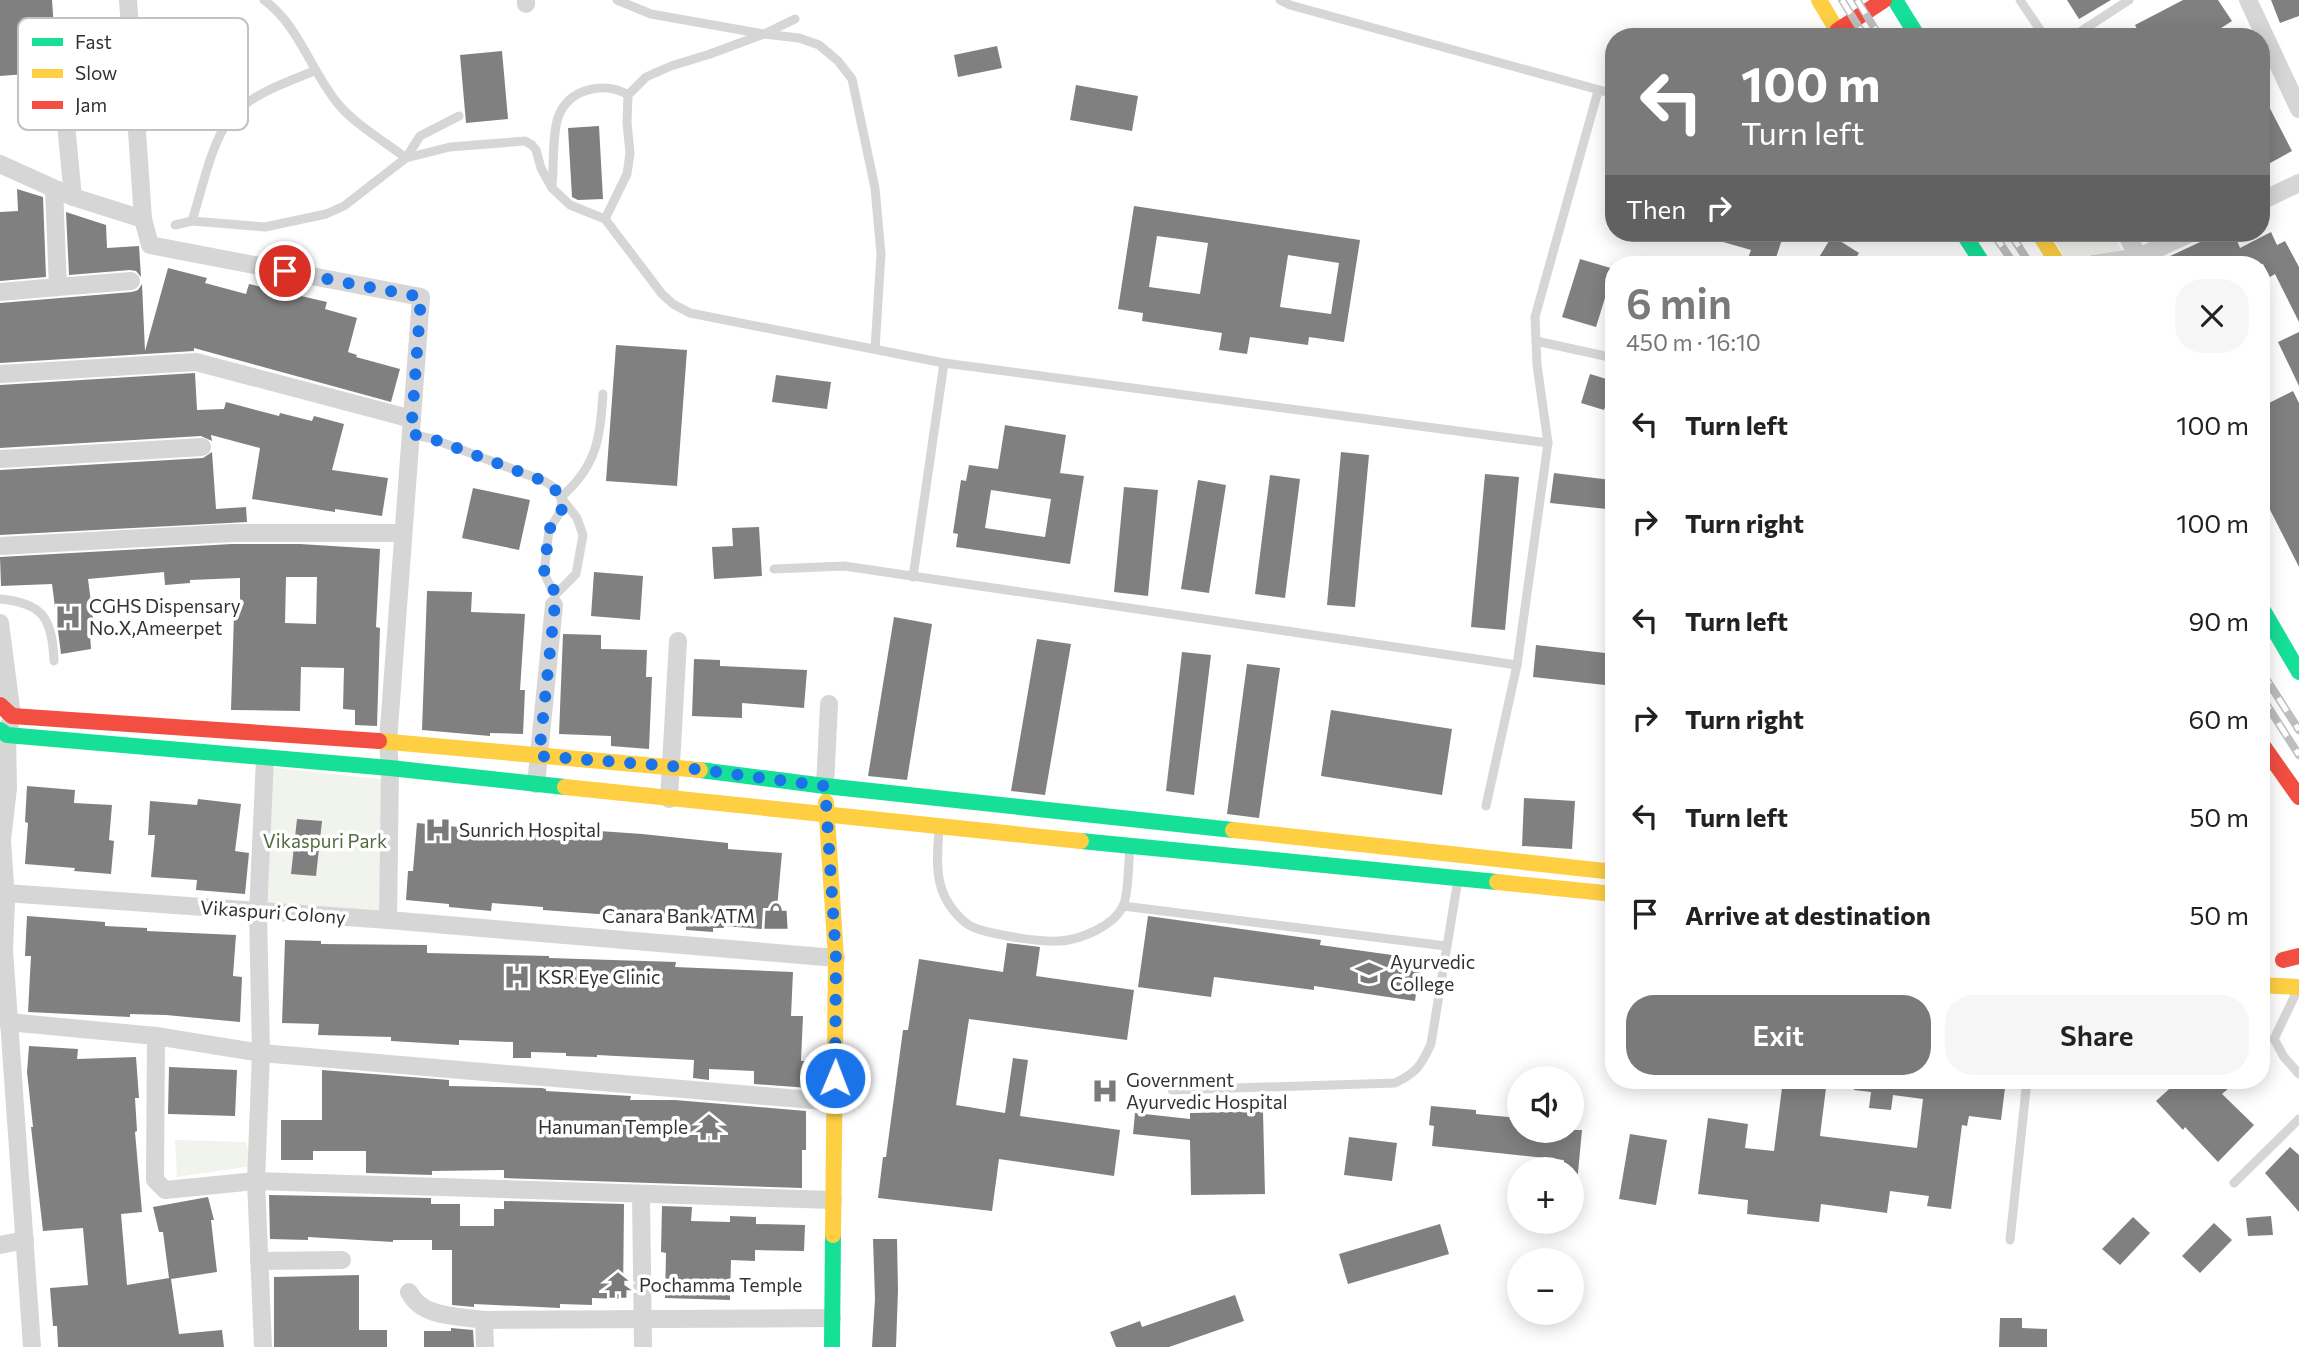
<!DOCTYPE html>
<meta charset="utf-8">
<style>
:root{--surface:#fff;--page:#f6f6f6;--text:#222;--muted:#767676;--accent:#7a7a7a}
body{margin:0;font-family:Commissioner,sans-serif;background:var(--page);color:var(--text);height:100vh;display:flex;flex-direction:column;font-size:26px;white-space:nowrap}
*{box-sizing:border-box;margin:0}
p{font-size:23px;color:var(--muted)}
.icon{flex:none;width:38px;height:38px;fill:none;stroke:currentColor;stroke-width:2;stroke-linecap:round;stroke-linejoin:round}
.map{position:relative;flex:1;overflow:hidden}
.details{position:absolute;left:1605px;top:256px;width:665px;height:833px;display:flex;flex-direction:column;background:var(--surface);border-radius:28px;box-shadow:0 4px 18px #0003}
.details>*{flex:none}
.top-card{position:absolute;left:1605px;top:28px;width:665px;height:214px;border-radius:28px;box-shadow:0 4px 18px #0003;background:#7a7a7a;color:#fff;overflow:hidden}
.fabs{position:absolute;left:1507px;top:1066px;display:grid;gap:14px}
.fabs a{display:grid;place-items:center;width:77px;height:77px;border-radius:50%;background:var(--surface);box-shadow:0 4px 18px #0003;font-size:35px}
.pin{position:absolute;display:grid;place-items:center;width:60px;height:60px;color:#fff;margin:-30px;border:4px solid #fff;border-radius:50%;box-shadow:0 2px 7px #0007}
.me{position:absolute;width:77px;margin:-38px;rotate:1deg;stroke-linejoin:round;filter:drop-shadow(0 0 5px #0008)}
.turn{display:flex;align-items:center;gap:24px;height:147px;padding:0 21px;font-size:32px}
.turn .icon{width:91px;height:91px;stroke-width:2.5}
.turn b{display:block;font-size:49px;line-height:60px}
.then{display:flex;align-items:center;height:66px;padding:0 21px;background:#0003;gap:14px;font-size:26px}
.round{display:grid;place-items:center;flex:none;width:74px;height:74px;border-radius:28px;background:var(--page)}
.headline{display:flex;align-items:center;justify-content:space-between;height:119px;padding:0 21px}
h1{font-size:42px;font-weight:600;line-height:52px;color:var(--accent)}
.button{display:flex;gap:14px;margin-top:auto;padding:14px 21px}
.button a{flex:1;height:80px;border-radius:28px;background:var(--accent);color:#fff;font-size:28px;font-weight:600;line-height:80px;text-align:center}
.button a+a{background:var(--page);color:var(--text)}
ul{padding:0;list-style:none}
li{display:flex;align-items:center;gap:21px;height:98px;padding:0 21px}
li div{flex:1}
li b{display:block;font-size:26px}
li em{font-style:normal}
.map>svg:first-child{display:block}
.green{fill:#f1f3ed}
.building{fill:#808080;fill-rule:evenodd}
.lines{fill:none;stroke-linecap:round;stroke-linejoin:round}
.lane{stroke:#d6d6d6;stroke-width:9}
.street{stroke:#d6d6d6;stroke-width:18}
.fast{stroke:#16e098;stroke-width:16}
.slow{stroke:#ffcf43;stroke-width:16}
.jam{stroke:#f24e42;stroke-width:16}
.rail-casing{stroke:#bebebe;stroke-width:8}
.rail{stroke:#fff;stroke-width:5;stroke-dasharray:16;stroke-linecap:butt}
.route{stroke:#1a73e8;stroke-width:12;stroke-dasharray:0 21.6}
.labels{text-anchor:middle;stroke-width:7;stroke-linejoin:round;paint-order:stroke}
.poi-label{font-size:19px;fill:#323232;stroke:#fff;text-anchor:start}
.park-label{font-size:19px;fill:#566b42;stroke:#fff}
.street-label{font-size:19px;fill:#323232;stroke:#fff}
.key{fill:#fff;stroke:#c2c2c2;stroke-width:2}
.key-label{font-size:19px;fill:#323232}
</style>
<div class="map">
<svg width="2299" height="1347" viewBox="0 0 2299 1347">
<rect width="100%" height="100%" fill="#fff"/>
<g class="green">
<path d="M2051,233h62l8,17 -56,9z"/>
<path d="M269,767l118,13 -1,136 -125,-14z"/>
<path d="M175,1140l71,2 6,24 -75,11z"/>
</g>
<g class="building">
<path d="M0,0h52l5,72h-2l-4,11 3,41 -24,2 -4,-52 -26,2z"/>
<path d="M2067,0h44l-32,19z"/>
<path d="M2183,0h35l14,21 -25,16h-66l-6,-12z"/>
<path d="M2271,0h28v16l-19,7z"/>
<path d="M997,46l5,22 -44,9 -4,-22z"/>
<path d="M502,51l6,68 -42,4 -6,-68z"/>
<path d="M1076,85l62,11 -6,35 -62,-11z"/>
<path d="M2261,91l31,60 -31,17z"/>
<path d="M599,126l4,73 -25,1 -6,-3 -4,-69z"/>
<path d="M17,189l26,8 3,80 -46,4v-69l18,-1z"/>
<path d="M1134,206l226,34 -16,102 -35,-5 -1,8 -58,-8 -3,17 -28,-4 3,-17 -80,-12 1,-8 -25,-4zM1157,236l51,7 -8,51 -51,-7zM1288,255l51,8 -8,51 -51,-7z"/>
<path d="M66,212l40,13 1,23 32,-2 2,31 -5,-6 -6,-1 -61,5z"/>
<path d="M2271,232l6,13 8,-4 14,26v55l-24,-48 -5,3 -7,-13h-110l60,-28 2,5 19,-8 6,15z"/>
<path d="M1707,233h77l-10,31h-28l5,-14 -45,-13z"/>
<path d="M1832,236l27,17 -7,11h-37z"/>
<path d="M1580,259l34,10 -18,58 -34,-10z"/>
<path d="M168,268l39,10 -2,5 41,11 3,-10 78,18 -2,7 32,9 -9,34 9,3 -1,2 44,12 -9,33 -197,-54v3l-194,12v-60l132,-11 6,-2 4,-6 3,67z"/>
<path d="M2299,332v54l-21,-44z"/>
<path d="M616,345l71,5 -10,136 -71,-5z"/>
<path d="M195,373l2,37 27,-1 2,-7 53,14 1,-3 32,8 2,-5 30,8 -12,46 56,8 -6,38 -47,-7v3l-83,-13 8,-51 -49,-13 1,6 -11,-5 -201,12v-63z"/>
<path d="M1590,374l23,7 -9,29 -23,-7z"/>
<path d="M776,375l55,7 -4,27 -55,-7z"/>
<path d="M2293,391l6,12v164l-38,-75v-85z"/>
<path d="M1005,425l61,10 -6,38 24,3 -14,88 -114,-17 2,-13 -5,-1 8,-53 5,1 3,-16 29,4zM991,490l60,9 -6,38 -60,-9z"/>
<path d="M212,452l4,57 30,-2 1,15 -247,13v-65l203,-12z"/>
<path d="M1341,452l28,3 -14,152 -28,-2z"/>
<path d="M1554,473l57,7 -4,29 -57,-6z"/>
<path d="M1485,474l34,3 -14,153 -34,-3z"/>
<path d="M1270,475l30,4 -15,119 -30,-4z"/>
<path d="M1198,480l28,5 -17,108 -28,-4z"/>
<path d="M1124,487l34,3 -10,106 -34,-4z"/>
<path d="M473,488l57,12 -11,50 -57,-12z"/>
<path d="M759,527l3,49 -48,3 -2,-32 21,-1 -1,-18z"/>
<path d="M232,544h68l80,5 -4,78 4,1 -3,98 -22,-1v-15l-12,-1 1,-41 -43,-1 -1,44 -69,-1 3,-96h6v-36l-50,2v3l-25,2 -1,-13 -76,7 7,55h-5l1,15 -30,5 -9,-70 -51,2 -1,-29zM286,577h31l-1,47 -31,-1z"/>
<path d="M594,572l49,4 -3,44 -49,-4z"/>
<path d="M427,591l45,1 -1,20 54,2 -5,76h5l-2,44 -33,-1v3l-68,-6z"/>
<path d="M894,617l38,7 -25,156 -39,-4z"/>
<path d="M563,634l38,1v14l46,1 -1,27h6l-3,72 -38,-3v-10l-52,-2z"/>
<path d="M1037,639l34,5 -26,151 -34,-4z"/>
<path d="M1536,645l78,9v32l-81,-9z"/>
<path d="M1182,652l29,3 -17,140 -28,-4z"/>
<path d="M694,659l26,1v6l87,4 -3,38 -62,-5v15l-50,-2z"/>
<path d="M1247,664l33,4 -21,150 -32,-4z"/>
<path d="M1331,710l121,19 -10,66 -121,-19z"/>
<path d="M27,786l48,4 -1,13 38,2 -3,35 5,1 -3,33 -37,-3 1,-3 -50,-4 3,-41 -3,-1z"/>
<path d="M1524,798l51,3 -3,48 -50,-3z"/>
<path d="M198,799l43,5 -6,47 14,2 -4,41 -49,-4 1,-10 -46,-3 4,-42h-7l2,-34 47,4z"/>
<path d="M297,819l25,2 -6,55 -25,-2z"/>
<path d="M417,823l134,13v-3l48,4v-6l43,3 86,9v6l54,4 -7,77 -51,-4v2h-11v4l-27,-2v-7l-47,-4v-2l-96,-7v-3l-51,-4 -1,8 -42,-4v-3l-43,-4 2,-29h5z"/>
<path d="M27,916l78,6v4l42,2v3l89,4 -3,41 9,1 -2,45 -74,-7 -36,-1v3l-102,-5 3,-56h-6z"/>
<path d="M1148,916l173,24 -1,5 101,14 -6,42 -101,-15v4l-100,-13 -3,20 -73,-10z"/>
<path d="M285,940l36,1v3l106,1v8l122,3v2l127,4 -1,5 118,5 -2,44h12l-2,45h9l-1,27 -55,-4v-13l-45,-2v11l-16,-2 1,-18 -97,-5v2l-31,-1v-3l-35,-1v6h-18v-16l-54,-2v5l-68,-4v-4l-73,-2 1,-11 -37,-1z"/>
<path d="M1007,943l33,4 -4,29 98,14 -7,50 -158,-21 -13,86 49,8 8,-55 15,2 -8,56 100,14 -6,46 -115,-17 -7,52 -114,-13 5,-41h3l17,-127h5l11,-71 84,13z"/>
<path d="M29,1046l49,3 -1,10 59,-2 3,41h-4l2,33 -2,1 7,80 -21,2 6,71 42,-7 -6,-46h-4l-6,-25 55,-10 6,23h-3l6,52 -46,7 8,55 43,-4 2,17h-166l-1,-21h-4l-3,-38 38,-3 -5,-57 -40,3 -12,-104h2l-6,-55z"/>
<path d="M169,1067l68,3 -2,46 -67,-2z"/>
<path d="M322,1070l127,10v6l93,2 4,1v2l85,5 -1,4h45l131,11v39h-4v38l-298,-10v-8l-72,1v4l-66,-2v-22h-53v9h-32v-40h41z"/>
<path d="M1783,1080h44l-7,56 97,12 6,-49 -30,-4 -2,15 -22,-2 2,-16 -17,-2v-10h152l-5,40 -32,-4 -2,10 -5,-1 -11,84 -24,-3 2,-10 -39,-5 -3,22 -66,-9 -2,18 -72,-8 1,-14 -50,-6 10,-76 40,6 -3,24 29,3z"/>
<path d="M2179,1080h59l-16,14 32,31 -36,37 -33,-35 -2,3 -27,-29z"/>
<path d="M1431,1106l45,4v4l43,4v12h63l-6,64h-4v-25h-8v-9l-132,-14 2,-20 -5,-1z"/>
<path d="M1263,1111l2,83 -74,1 -1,-55 -57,-6 2,-21 55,6v-6z"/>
<path d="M1630,1134l37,6 -11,65 -37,-6z"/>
<path d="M1349,1137l48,6 -5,38 -48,-6z"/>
<path d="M2290,1147l9,8v57l-34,-39z"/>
<path d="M269,1195l162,3v6h29v22h34v-17h10v-8l120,3 -1,95 -31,-1v7l-32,-1v4l-86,-4v3l-22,-2v-55h-20v-10h-39v2l-85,-5v3l-38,-1z"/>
<path d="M662,1206l30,1 -1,14 39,1v-6l26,1v7l49,1 -1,26 -49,-1v11l-24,-1 -1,40 -65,-2 1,-45 -5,-1z"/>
<path d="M2271,1216l2,19 -25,1 -2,-18z"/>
<path d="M2133,1217l17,16 -30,32 -18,-16z"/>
<path d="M2214,1223l18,17 -32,33 -18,-17z"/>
<path d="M1440,1224l9,30 -101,30 -9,-30z"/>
<path d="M873,1239h24l1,51 -2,57h-24l3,-48z"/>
<path d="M359,1275v55h28v17h-113v-70z"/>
<path d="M1235,1295l9,26 -75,26h-53l-6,-15 30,-11 2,6z"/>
<path d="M2000,1318h22v10l25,1v18h-48z"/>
<path d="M451,1328l22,2 1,17h-50v-16h27z"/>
</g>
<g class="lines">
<g class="lane">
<path d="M264,0c35,25 47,72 75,105 17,20 45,36 67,53l44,-11 75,-6 7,4 4,5 5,18 11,20 18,17 35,14 57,75 11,10 17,9 254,50 604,80"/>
<path d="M617,0l34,14 113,20 31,-15"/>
<path d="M1280,0l10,5 324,89"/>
<path d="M2020,0l25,37"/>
<path d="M2072,37l57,-37"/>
<path d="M552,186c2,-18 0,-56 7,-71 11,-27 47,-34 69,-20"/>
<path d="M605,219l22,-45 3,-21 -3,-30 1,-28 18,-18 25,-11 39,-12 54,-20 35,4 20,7 19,16 14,18 23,109 6,66 -6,95"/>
<path d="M192,221c9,-28 20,-81 38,-102 20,-25 55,-36 84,-48"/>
<path d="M175,225l17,-4 73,6 61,-13 18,-8 62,-48 14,-22 39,-20"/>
<path d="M1536,341l78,17"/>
<path d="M411,434l22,5 111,42 8,5 25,32 6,17 -7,39 -20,20"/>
<path d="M561,497c36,-31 39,-59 42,-103"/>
<path d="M774,569l70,-3 673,99"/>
<path d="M913,577l31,-214"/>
<path d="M555,596l-11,-23 5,-43 13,-21 -1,-10"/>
<path d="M0,599c44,4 52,20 54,62"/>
<path d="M1486,806l31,-141 31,-222 -11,-78 -2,-48 63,-226"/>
<path d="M939,830c-3,36 -5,67 27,93 13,11 74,19 93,18 21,-1 55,-15 64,-35 6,-13 5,-42 7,-58"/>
<path d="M1123,906l323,40"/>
<path d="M2298,989l-24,50 10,18 15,17"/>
<path d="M1172,1090l223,-7c21,-10 26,-17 36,-39l27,-165"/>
<path d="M2234,1183l65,-64"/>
<path d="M2010,1240l17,-160"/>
</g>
<g class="street">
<path d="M526,0v4"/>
<path d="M2248,0l51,109"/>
<path d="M62,83l11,114"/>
<path d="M0,164l73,33 70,22"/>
<path d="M2261,201l38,-18"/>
<path d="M2126,233l16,31"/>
<path d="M2093,264l46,-7 52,-24"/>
<path d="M58,287l73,-6"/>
<path d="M0,292l58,-5 -4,-98"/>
<path d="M0,374l196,-12 216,57"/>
<path d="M0,459l202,-12"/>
<path d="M0,546l232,-13h170"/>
<path d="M0,623l12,93 -5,19 1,53 -6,52 4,61 -2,49 28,397"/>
<path d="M536,784l18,-179"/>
<path d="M825,786l4,-82"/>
<path d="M669,799l9,-158"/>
<path d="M5,893l383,27 2,-152 -2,-26 33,-445 -271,-52 -7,-26 -15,-219"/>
<path d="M388,920l448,38"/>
<path d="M8,1022l148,14 105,17 574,49"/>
<path d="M156,1036l-1,144 10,10 91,-9 577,19"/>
<path d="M641,1194l2,153"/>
<path d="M0,1245l25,-5"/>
<path d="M259,1261l83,-1"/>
<path d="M409,1292c13,26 49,24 75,28l348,-2"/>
<path d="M484,1320l1,27"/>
<path d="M263,1347l-7,-166 5,-128 -3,-141 7,-154"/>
</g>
<g class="fast">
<path d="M1895,0l23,37"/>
<path d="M1963,233l20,31"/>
<path d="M2261,607l38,65"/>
<path d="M0,730l7,5 383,33 175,19"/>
<path d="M700,770l125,16 408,44"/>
<path d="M1081,841l416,41"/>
<path d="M832,1347l1,-112"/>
</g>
<g class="slow">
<path d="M1819,0l22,37"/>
<path d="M2039,233l19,31"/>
<path d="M379,741l321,29"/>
<path d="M565,787l516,54"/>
<path d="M826,802l10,156 -3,277"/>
<path d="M1233,830l381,42"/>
<path d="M1497,882l117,12"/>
<path d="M2261,985l38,2"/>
</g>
<g class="jam">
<path d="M1837,31l47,-31"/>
<path d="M0,705l12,11 367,25"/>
<path d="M2261,743l38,54"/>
<path d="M2283,960l16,-4"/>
</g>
<defs>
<g id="rail">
<path d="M1842,0l23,37"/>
<path d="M1857,0l23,37"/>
<path d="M1993,233l21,31"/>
<path d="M2010,233l20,31"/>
<path d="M2261,671l38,59"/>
<path d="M2261,696l38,59"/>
</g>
</defs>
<use href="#rail" class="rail-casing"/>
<use href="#rail" class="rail"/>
</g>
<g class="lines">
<path class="route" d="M285,271l136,26 -10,137 22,5 111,42 8,5 9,11 1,12 -13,21 -5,43 12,21 -17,162 132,10 154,20 11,172 -1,120"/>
</g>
<defs>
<symbol id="hospital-bare" viewBox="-9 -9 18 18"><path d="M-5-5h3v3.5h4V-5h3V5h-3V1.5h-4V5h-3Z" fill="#7a7a7a" stroke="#fff" stroke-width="2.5" paint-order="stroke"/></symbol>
<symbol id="shop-bare" viewBox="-9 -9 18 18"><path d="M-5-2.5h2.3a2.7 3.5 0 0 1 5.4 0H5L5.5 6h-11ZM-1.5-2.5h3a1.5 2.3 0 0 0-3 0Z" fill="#7a7a7a" stroke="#fff" stroke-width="2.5" paint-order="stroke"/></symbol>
<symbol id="university-bare" viewBox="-9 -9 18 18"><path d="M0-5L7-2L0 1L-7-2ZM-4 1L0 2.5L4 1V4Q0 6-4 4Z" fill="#7a7a7a" stroke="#fff" stroke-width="2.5" paint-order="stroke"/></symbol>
<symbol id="temple-bare" viewBox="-9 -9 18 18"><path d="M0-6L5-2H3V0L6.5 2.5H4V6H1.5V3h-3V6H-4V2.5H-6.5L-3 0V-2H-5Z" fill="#7a7a7a" stroke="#fff" stroke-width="2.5" paint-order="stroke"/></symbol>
</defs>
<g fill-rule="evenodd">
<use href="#hospital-bare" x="49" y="598" width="38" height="38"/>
<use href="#hospital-bare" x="419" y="811" width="38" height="38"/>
<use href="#shop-bare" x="757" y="897" width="38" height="38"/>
<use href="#university-bare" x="1350" y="954" width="38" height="38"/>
<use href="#hospital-bare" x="498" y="958" width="38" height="38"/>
<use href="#hospital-bare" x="1086" y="1072" width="38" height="38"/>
<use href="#temple-bare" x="690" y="1108" width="38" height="38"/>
<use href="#temple-bare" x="599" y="1266" width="38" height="38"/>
</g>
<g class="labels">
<g class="poi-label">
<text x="89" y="613">CGHS Dispensary<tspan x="89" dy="22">No.X,Ameerpet</tspan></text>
<text x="459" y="837">Sunrich Hospital</text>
<text x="755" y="923" text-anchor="end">Canara Bank ATM</text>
<text x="1390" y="969">Ayurvedic<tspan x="1390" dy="22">College</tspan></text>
<text x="538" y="984">KSR Eye Clinic</text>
<text x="1126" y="1087">Government<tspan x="1126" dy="22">Ayurvedic Hospital</tspan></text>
<text x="688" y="1134" text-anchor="end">Hanuman Temple</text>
<text x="639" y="1292">Pochamma Temple</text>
</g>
<g class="park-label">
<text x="325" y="848">Vikaspuri Park</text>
</g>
<g class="street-label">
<text transform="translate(273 912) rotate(4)" y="7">Vikaspuri Colony</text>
</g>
</g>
<rect x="18" y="18" width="230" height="112" rx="10" class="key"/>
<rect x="32" y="38" width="31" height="8" fill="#16e098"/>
<rect x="32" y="69" width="31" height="9" fill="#ffcf43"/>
<rect x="32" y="101" width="31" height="8" fill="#f24e42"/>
<g class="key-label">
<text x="75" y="49">Fast</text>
<text x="75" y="80">Slow</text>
<text x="75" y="112">Jam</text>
</g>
</svg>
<div class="fabs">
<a><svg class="icon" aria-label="sound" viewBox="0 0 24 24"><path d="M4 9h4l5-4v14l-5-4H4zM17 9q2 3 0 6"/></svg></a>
<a>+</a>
<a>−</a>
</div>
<div class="pin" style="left:285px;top:271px;background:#d93025"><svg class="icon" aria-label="arrive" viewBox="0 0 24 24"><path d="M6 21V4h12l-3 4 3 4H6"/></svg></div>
<svg class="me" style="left:835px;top:1078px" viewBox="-20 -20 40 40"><circle r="17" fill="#1a73e8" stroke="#fff" stroke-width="3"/><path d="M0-11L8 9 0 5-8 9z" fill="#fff"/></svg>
<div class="top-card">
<div class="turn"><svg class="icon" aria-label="left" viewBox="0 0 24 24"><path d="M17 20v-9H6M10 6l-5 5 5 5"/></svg><div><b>100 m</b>Turn left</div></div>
<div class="then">Then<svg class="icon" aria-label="right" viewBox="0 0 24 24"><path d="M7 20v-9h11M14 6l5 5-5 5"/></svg></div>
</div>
<section class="details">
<div class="headline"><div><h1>6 min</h1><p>450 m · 16:10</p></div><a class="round"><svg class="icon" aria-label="close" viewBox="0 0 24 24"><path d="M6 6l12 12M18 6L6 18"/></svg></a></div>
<ul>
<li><svg class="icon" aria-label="left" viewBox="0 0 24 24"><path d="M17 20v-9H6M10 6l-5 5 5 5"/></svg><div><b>Turn left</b></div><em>100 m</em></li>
<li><svg class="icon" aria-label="right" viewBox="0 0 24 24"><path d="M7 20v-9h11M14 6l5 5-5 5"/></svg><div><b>Turn right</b></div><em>100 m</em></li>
<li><svg class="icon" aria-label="left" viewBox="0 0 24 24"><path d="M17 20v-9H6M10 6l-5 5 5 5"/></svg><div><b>Turn left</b></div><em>90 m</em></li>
<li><svg class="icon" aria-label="right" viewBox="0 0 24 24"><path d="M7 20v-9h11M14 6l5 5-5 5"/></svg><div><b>Turn right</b></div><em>60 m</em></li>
<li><svg class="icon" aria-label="left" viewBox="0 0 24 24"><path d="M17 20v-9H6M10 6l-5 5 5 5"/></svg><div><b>Turn left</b></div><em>50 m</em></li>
<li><svg class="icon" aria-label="arrive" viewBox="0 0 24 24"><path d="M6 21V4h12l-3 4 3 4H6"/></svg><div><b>Arrive at destination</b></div><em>50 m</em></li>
</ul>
<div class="button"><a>Exit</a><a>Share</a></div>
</section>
</div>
